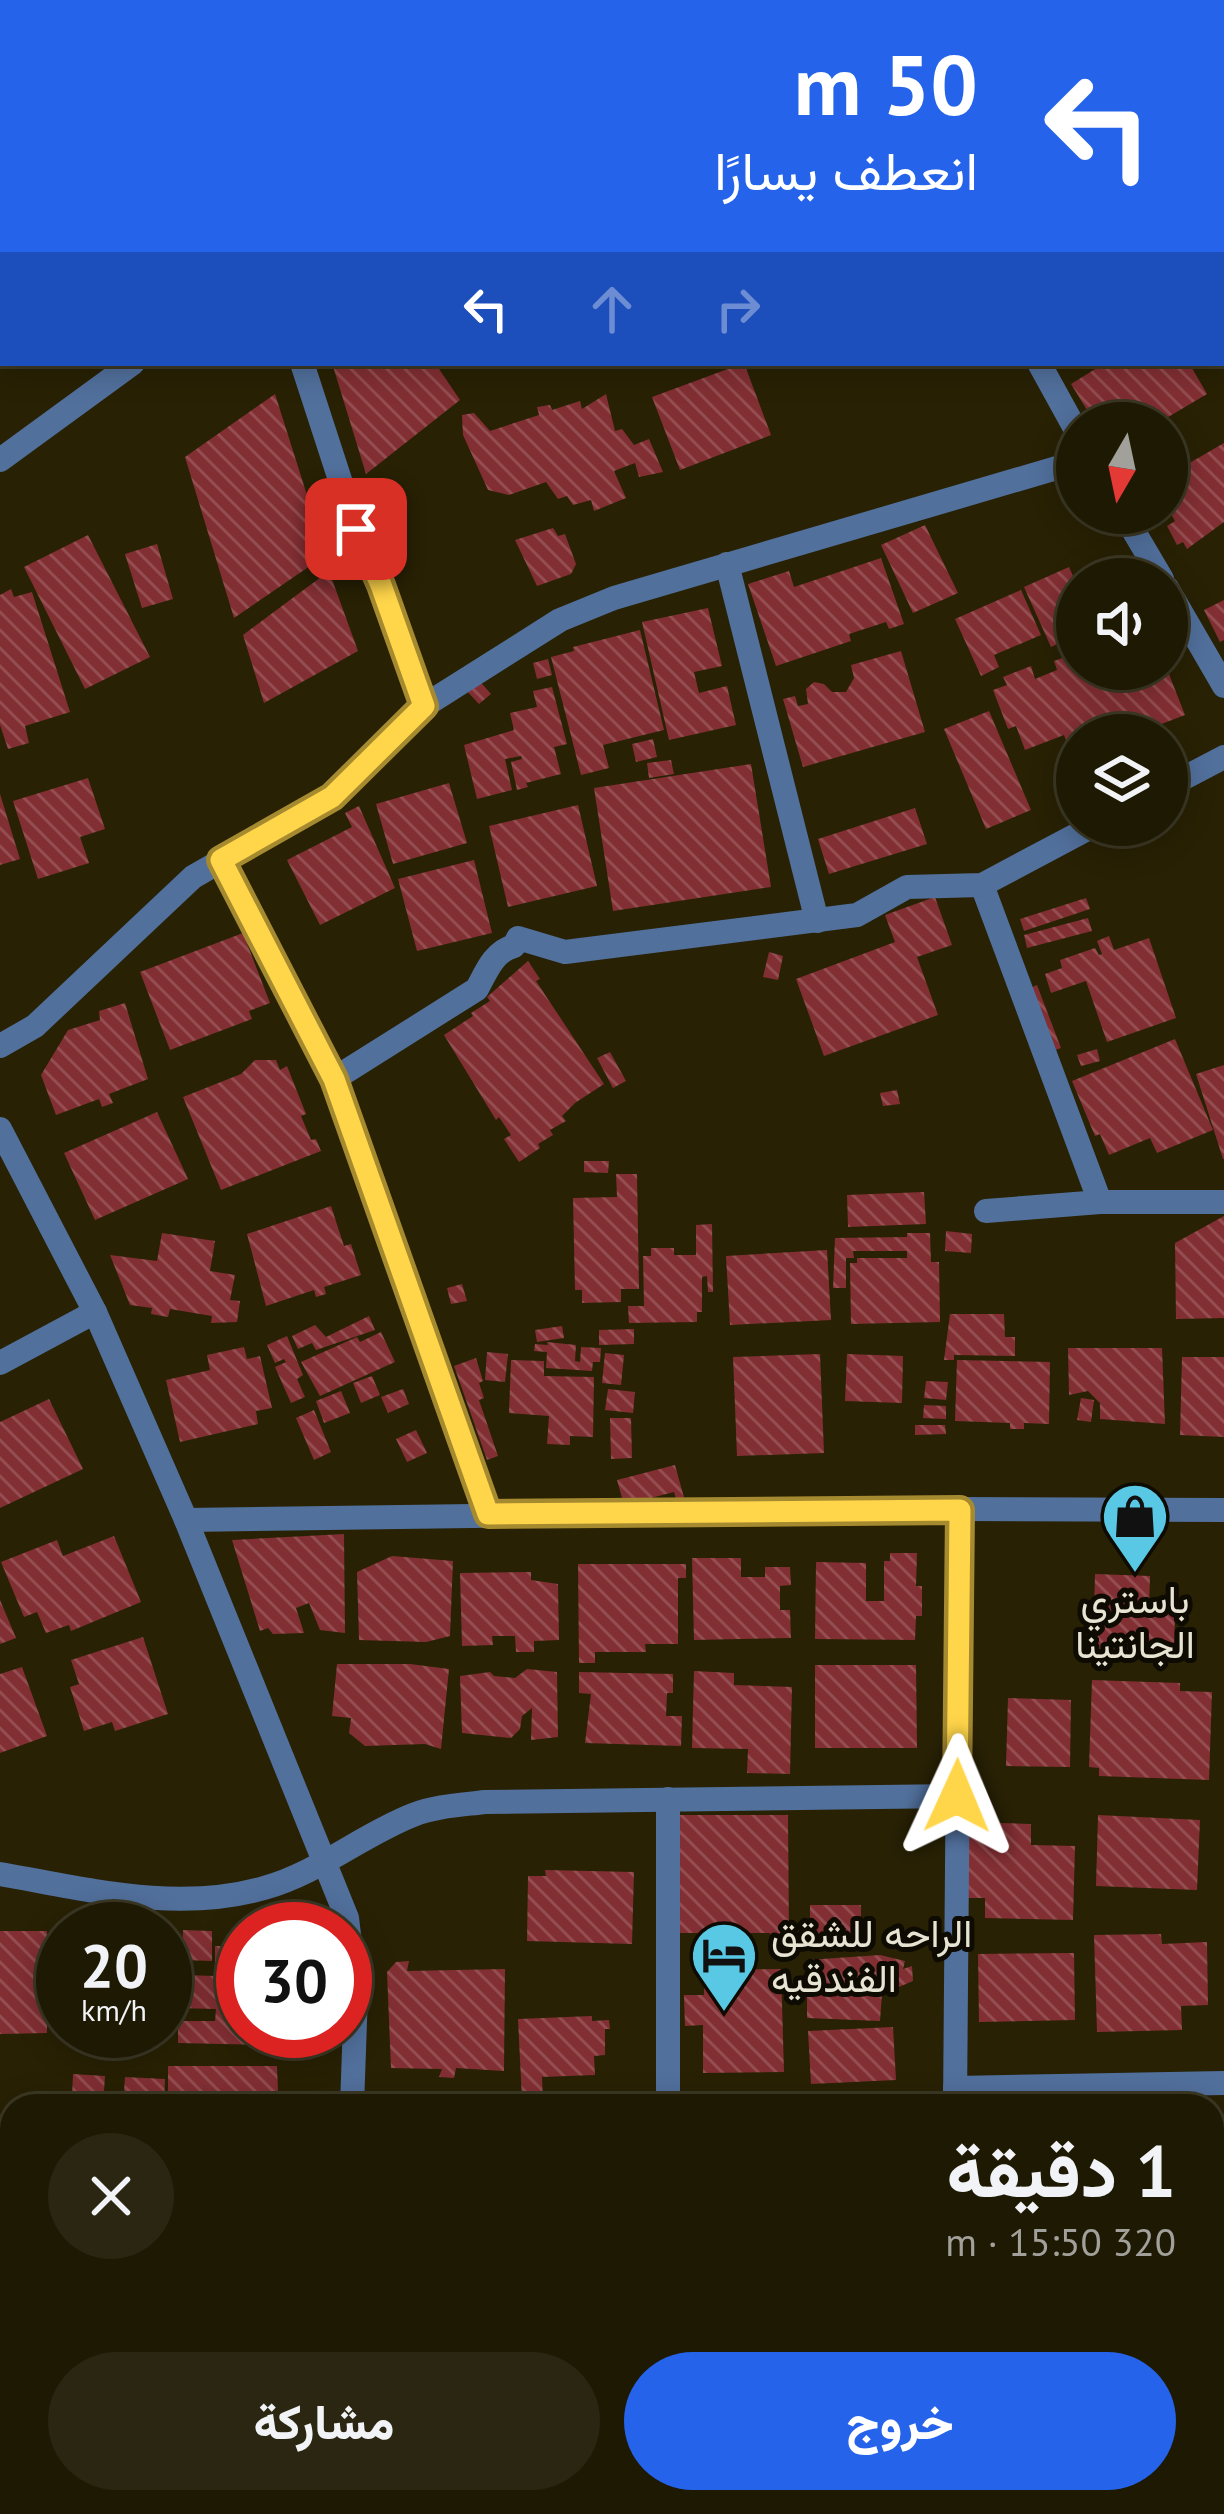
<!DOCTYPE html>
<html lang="ar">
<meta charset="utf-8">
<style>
:root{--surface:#1e1903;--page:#2b2612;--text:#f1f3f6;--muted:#a1a09a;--line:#3c3825;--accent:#2563eb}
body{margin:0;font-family:"PT Sans",Vazirmatn,sans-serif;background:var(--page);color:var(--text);direction:rtl;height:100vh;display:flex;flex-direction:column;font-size:45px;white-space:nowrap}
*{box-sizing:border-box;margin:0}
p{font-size:39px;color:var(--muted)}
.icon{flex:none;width:66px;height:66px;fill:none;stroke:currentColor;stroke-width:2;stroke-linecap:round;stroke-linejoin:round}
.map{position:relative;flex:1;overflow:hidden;direction:ltr}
.drawer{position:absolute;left:0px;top:2094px;width:1224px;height:420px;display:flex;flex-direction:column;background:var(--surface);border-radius:36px 36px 0 0;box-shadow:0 6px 30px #0003,0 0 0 3px var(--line);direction:rtl}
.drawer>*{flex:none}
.banner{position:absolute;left:0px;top:0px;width:1224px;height:366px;box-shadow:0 6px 30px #0003,0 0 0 3px var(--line);direction:rtl;background:#2563eb;color:#fff;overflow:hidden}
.needle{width:78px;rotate:189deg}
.fabs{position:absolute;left:1056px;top:402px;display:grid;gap:24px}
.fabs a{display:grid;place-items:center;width:132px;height:132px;border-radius:50%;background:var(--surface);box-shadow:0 6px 30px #0003,0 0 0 3px var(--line);font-size:60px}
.speed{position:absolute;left:36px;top:1902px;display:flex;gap:24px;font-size:60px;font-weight:700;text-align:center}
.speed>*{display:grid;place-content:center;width:156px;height:156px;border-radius:50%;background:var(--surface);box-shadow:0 6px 30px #0003,0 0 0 3px var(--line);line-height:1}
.speed small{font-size:30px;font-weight:400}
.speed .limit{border:18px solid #d22;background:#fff;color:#111}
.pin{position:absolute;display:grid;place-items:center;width:102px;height:102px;color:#fff;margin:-51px;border-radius:24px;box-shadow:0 6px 18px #0006}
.me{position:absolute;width:132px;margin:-66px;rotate:1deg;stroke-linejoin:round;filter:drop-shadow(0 0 9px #0008)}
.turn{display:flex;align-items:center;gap:42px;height:252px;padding:0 48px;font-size:54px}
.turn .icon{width:156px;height:156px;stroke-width:2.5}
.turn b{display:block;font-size:84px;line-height:102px}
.lanes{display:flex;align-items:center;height:114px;padding:0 48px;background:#0003;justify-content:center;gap:60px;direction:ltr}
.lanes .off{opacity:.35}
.round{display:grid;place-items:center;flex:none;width:126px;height:126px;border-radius:63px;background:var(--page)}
.head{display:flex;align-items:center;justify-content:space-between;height:204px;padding:0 48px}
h1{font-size:72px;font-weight:800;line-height:90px}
.button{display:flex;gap:24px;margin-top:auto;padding:24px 48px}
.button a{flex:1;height:138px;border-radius:72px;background:var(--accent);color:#fff;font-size:48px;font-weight:800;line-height:138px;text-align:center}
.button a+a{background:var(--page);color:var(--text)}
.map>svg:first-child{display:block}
.building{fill:url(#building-back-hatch)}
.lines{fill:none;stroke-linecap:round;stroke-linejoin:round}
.minor{stroke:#51709c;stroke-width:24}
.tertiary{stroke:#51709c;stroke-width:24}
.route-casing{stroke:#a68a30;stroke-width:30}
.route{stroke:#ffd54a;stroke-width:21}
.labels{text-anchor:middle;stroke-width:10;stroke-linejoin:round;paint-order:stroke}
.poi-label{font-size:39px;fill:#e8e4d3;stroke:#0e0b02}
</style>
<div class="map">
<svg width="1224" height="2514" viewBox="0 0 1224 2514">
<defs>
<pattern id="building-back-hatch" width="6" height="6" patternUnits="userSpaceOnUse" patternTransform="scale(3)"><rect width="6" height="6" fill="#822f33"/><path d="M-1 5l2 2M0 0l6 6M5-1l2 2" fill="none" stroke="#944d50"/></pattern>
</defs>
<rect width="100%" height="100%" fill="#282104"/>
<g class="building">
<path d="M332,363h103l25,37 -94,74z"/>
<path d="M744,363l27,72 -91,35 -28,-73z"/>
<path d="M1105,363h84l18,31 -49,29h-63l-24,-39z"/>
<path d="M275,394l51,161 -92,63 -49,-161z"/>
<path d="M606,394l9,37 7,-2 12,16 15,-6 14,33 -24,5 -4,-14 -21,8 12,27 -32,13 -3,-11 -18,5 -6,-9 -9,3 -12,-17 -37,13 -21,-5 -25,-55 -1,-20 12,-2 16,18 49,-16 -2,-8 13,-2 2,5 28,-9 2,8z"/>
<path d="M1224,443v79l-37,27 -4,-7 -6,3 -10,-19 8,-5 -8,-14v-31z"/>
<path d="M925,525l33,68 -45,20 -32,-68z"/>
<path d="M553,528l5,8 7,-2 11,30 -5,10 -34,12 -22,-46z"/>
<path d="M88,535l62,122 -65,32 -61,-122z"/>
<path d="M157,544l16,55 -31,9 -17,-54z"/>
<path d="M881,558l23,66 -15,5 -3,-7 -37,12 2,7 -75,25 -28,-82 41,-13 5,16z"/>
<path d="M1069,567l8,18v50l-26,12 -27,-60z"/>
<path d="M329,571l29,80 -94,52 -21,-68z"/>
<path d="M11,589l3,8 18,-5 38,120 -45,14 4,17 -21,6 -8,-24v-130z"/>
<path d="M1021,590l20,45 -47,20 5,12 -18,9 -26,-57z"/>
<path d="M1224,600v40l-4,2 -16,-32z"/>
<path d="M708,608l14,58 -28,6 5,21 28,-7 9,39 -67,15 -27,-118z"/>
<path d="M640,630l24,100 -61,15 6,23 -28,7 -30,-118 23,-6 -1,-4z"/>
<path d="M901,651l24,81 -122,35 -20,-68 12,-3 3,10 10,-2 -2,-15 8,-7 10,2 8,8h14l8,-14 -3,-13z"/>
<path d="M1077,653v16h90l18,46 -52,20h-56v17l-6,2 -7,-19 -39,15 -9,-24 -8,3 -15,-39 14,-5 -4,-8 28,-11 4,13 22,-9 -3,-9z"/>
<path d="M548,659l4,16 -15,4 -4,-16z"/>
<path d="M476,677l15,17 -12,10 -15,-16z"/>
<path d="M552,687l15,57 -13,3 7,27 -35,9 2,4 -11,3 -6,-28 11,-3 -1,-3 -16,3 7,31 -35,9 -13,-54 50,-15 -4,-17 27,-6 -4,-16z"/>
<path d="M989,711l42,99 -45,19 -42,-100z"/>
<path d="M653,739l4,18 -21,5 -4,-18z"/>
<path d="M671,760l3,14 -25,4 -2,-15z"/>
<path d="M751,764l20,123 -158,24 -19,-123z"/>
<path d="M88,778l17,51 -25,8 9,26 -51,16 -25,-78z"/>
<path d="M449,783l18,60 -74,21 -17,-60z"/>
<path d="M0,794l20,65 -20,6z"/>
<path d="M578,805l19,81 -89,21 -19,-81z"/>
<path d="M359,806l36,82 -75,37 -33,-65 65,-33 -7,-14z"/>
<path d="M915,808l12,36 -98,30 -11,-35z"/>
<path d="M474,860l18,73 -75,18 -19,-72z"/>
<path d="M935,897l17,48 -35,12 21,58 -114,41 -28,-77 99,-37 -10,-27z"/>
<path d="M1086,898l4,11 -66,22 -4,-12z"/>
<path d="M1088,918l4,13 -65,17 -3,-13z"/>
<path d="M243,933l27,70 -21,8 3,8 -82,31 -30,-78z"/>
<path d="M1109,936l5,14 35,-12 27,80 -69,24 -21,-61 -35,12 -6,-19 17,-6 -2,-8 35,-12 4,7 3,-1 -5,-13z"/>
<path d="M769,952l14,4 -5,24 -15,-3z"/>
<path d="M528,961l12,18 -4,2 68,103 -29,19 -13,13 4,5 -16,9 3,5 -15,9 2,4 -21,14 -15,-23 7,-4 -12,-18 -3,3 -52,-85 29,-19 -2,-3 19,-12 -3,-4z"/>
<path d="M1037,985l24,63 -11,4 -24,-62z"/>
<path d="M125,1003l23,76 -39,15 4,9 -11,4 -3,-8 -43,16 -15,-40 27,-45 32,-10 -1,-9z"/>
<path d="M1175,1039l38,91 -56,23 -7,-15 -41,17 -9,-21 -5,2 -23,-55z"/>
<path d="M1097,1049l3,12 -19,5 -4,-11z"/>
<path d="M610,1052l16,29 -13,7 -16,-30z"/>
<path d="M255,1060h21l4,10 7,-4 19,48 -5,2 10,24 5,-1 5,12 -100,39 -38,-93 58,-23z"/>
<path d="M1224,1065v94h-1l-27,-85z"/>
<path d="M897,1090l3,14 -17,2 -3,-13z"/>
<path d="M157,1112l31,67 -93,41 -31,-67z"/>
<path d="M584,1161h25l-1,12 -24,-1z"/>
<path d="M616,1174h21l2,115h-18v13l-39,1v-13h-7l-2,-92 44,-1z"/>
<path d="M924,1192l2,32 -78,3 -1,-32z"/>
<path d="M331,1206l13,40 7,-2 10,31 -37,12 2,7 -10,3 -2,-7 -48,16 -19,-72z"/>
<path d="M1224,1216v102l-48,1 -1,-76z"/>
<path d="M712,1224l1,68h-5l-1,-16 -5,1v35h-5v10l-68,1 -1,-17h16l-1,-50h8v-8h23v7h22v-30z"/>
<path d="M946,1231l26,3 -1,19 -26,-2z"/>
<path d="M162,1233l53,8 -5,30 25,4 -5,25 10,1 -3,21 -26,1 1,-7 -42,-7 -2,8 -17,-3 1,-6 -22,-3 -20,-50 47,6z"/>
<path d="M907,1233h23l1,29h8l1,60 -89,2 -1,-61h7v-5h50v-7h-54l1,7h-8v30h-13l2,-50 72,-1z"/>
<path d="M827,1250l4,70 -101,5 -4,-69z"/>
<path d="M462,1284l5,17 -16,3 -4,-16z"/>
<path d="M950,1314h54l1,23h10v19l-61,-1v5h-10z"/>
<path d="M369,1316l6,14 -59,20 -4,-7 -14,6 -6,-13 23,-11 11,12z"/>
<path d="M562,1326l2,12 -27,4 -2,-12z"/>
<path d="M634,1329v15l-35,1v-15z"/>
<path d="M381,1332l14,30 -75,34 -19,-34 56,-25 3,5z"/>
<path d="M287,1336l16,39 -6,4 8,18 -14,6 -16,-36 11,-5 -2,-3 -9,4 -8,-18z"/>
<path d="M547,1342l29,3 -1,16 5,1 1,-15 20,1 -1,14h-7l-1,9 -46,-3 1,-16 -13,-1 1,-7 13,1z"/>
<path d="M244,1347l3,12 13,-3 12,52 -16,3 2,13 -78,18 -14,-62 44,-10 -3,-15z"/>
<path d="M1068,1348h94l3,76 -65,-5v-16l-12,-12 -19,4z"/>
<path d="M487,1352l21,2 -3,28 -20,-2z"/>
<path d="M605,1353l19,2 -3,30 -19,-2z"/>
<path d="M820,1354l4,99 -87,3 -4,-99z"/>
<path d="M847,1354l56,2 -1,47 -57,-2z"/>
<path d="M1182,1357h42v80l-44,-2z"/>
<path d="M476,1358l7,23 -4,2 5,15 -5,2 19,56 -11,4 -33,-94z"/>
<path d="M511,1360l33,1v15l50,1 -1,60 -23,-1v9l-23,-1 2,-28 -40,-3z"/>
<path d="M957,1360l93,2 -1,62 -25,-1v6h-14v-6l-55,-2z"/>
<path d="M372,1376l8,19 -19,8 -8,-20z"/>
<path d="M926,1381l22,1 -2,18 -22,-2z"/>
<path d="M403,1389l6,15 -21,9 -7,-16z"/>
<path d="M608,1389l27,3 -2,21 -28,-3z"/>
<path d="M341,1391l9,22 -26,10 -8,-22z"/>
<path d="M1081,1398l13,2 -3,22 -14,-2z"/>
<path d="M49,1399l34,70 -83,39v-86z"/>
<path d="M924,1405l22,1v13l-23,-1z"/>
<path d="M314,1410l17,42 -17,8 -18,-42z"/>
<path d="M610,1418h21l1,40 -21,1z"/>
<path d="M915,1425h30l1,9 -31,1z"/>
<path d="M416,1430l11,23 -20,9 -11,-23z"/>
<path d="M675,1465l10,36 -8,1 -3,-10 -50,13 -7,-25z"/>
<path d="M344,1534l1,99 -25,-3 -11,-27 -13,5 8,25 -31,1 -5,-6 -8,3 -28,-91z"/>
<path d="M114,1536l27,66 -70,29 -2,-6 -23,8 -9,-21 -13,5 -23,-55 56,-22 6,16z"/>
<path d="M890,1553h27l-1,33h6v30h-6l-1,24 -100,-1 1,-77 50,1v38h18v-40h6z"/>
<path d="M392,1556l61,5 -3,75 -24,6 -67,-2 -2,-68z"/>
<path d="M692,1558h49v19h24v-10h25l1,18 -11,1v24h10l1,28 -97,2z"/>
<path d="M578,1564h108v14h-8v66h-33l1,8h-51v11h-16z"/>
<path d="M531,1572v8l27,4 1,56 -25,1v11h-18l-1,-16h-23l1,9 -31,1 -2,-73z"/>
<path d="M1095,1574l55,2 -1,33 26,1 -1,41 -81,-2z"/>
<path d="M0,1600l16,38 -16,6z"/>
<path d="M143,1637l25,77 -53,17 -3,-9 -28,9 -14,-44 9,-3 -8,-24z"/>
<path d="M337,1664h73l39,5 -8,80 -16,-5 -60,2 -16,-13 2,-15 -19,-2z"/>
<path d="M815,1665h101l1,83h-102z"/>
<path d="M22,1667l25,69 -47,17v-79z"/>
<path d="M527,1669l30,3 1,65 -27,3 1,-32 -10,8 -2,13 -9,9 -49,-5 -2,-57 30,-4 4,4 21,2z"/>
<path d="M694,1671l40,2v12l58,2 -2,87 -43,-1 1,-24 -56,-1z"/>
<path d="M579,1672l94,2v19h-6l-1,23h16l-1,30 -96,-3 6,-49 -12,-1z"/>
<path d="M1092,1680l88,3v8l32,1 -3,88 -110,-4v-8l-10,-1z"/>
<path d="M1008,1698l63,2 -1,67 -64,-1z"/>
<path d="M678,1815h110l1,122h-19v-4h-91z"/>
<path d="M1098,1815l102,5 -3,70 -101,-4z"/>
<path d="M967,1822l64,2v21l44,1 -2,74 -88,-2v-20h-20z"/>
<path d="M545,1870l89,2 -2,72 -105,-3 1,-65h18z"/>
<path d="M810,1905h51v38h-16l1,-15h-11v10h-25z"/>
<path d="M183,1930l29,1v30l-30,-1z"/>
<path d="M0,1931h47v102l-47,1z"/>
<path d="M1161,1934l1,10 45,-2 1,63 -27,1 1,24 -85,2 -3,-97z"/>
<path d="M215,1946h28v85h30v14l-95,-2v-22h37l1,-12 -41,-1v-46h10v13l30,1z"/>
<path d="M1074,1953l1,67 -96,2 -1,-68z"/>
<path d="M880,1955l25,6 -2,8 9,-3 1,15 -31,13 -2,27 -73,-3v-58z"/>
<path d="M409,1961l-2,10 98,-2 -1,102 -48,-3 -2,10 -15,-1 3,-8 -51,-1 -4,-96 9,-10z"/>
<path d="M781,1969l3,103 -81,1v-48l-18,1 -1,-31h20v-25z"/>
<path d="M592,2016v5l17,-1 1,9h-5v26l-11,1 1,19 -53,2 1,22 -21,1 -4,-81z"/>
<path d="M893,2027l3,53 -85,4 -3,-53z"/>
<path d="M168,2066h109l1,26h23v14h-133z"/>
<path d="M73,2074l32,2 -2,30h-39v-10h8z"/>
<path d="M125,2077l40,2 -1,27h-41z"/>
<path d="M0,2148l12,1v27l-12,-1z"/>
<path d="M12,2357v103h-12v-102z"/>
<path d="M454,2502h47v12h-81l1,-10z"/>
<path d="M524,2502h90l-1,12h-89z"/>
<rect x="687" y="2502" width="106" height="12"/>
<rect x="816" y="2502" width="90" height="12"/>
<rect x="937" y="2502" width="75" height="12"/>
<path d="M1016,2502h20l-2,12 -20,-2z"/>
<path d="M1050,2502h82v12h-83z"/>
</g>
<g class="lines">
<g class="minor">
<path d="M132,0l2,3"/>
<path d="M1027,3l2,-3"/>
<path d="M302,363l54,166 25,56 43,121"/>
<path d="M1039,363l38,69"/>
<path d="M1123,513l39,66"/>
<path d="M727,564l90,357"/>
<path d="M1167,588l57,98"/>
<path d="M1167,787l57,-30"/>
<path d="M221,860l113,219 154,435"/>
<path d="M982,885l118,317"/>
<path d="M0,1046l35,-20 158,-149 139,-80 92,-91 136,-86 54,-22 463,-136"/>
<path d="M334,1079l143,-90c9,-17 17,-38 37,-43l4,-8 47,14 292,-37 50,-28 75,-2 113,-60"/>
<path d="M0,1129l95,183 91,208 161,398 9,76 -4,112"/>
<path d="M986,1211l114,-9h124"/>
<path d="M0,1363l95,-51"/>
<path d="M186,1520l774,-11 264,1"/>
<path d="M0,1874c87,15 177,39 264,14 54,-15 98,-53 149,-73 23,-9 48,-10 72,-13l472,-6"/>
<path d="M955,2088l269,-5"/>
<path d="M668,2106v-307"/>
<path d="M955,2106l5,-597"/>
<path d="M0,2204h12"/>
<path d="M1212,2420h12"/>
<path d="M670,2502v12"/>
<path d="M345,2514v-12"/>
</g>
<g class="tertiary">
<path d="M485,3l2,-3"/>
<path d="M1221,12l3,4"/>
<path d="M0,460l133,-97"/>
</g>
</g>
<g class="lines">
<defs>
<path id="route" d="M356,529l25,56 43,121 -92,91 -111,63 113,219 154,435 472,-4 -3,286"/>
</defs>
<use href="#route" class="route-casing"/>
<use href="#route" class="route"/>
</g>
<defs>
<symbol id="shop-pin" viewBox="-11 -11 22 30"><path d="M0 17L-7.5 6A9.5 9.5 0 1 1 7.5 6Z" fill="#59c8e5" stroke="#0e0b02"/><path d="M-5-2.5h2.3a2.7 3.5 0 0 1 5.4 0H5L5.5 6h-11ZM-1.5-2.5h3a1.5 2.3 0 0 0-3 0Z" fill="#111"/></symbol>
<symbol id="hotel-pin" viewBox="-11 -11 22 30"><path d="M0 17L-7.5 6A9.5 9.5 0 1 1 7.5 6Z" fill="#59c8e5" stroke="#0e0b02"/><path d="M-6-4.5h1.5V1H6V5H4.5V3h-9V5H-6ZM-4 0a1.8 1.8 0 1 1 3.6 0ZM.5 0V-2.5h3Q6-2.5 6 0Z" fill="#111"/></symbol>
</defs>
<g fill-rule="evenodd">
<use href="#shop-pin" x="1097" y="1478" width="76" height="104"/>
<use href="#hotel-pin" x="686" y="1917" width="76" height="104"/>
</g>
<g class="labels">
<g class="poi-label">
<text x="1135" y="1613">باستري<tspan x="1135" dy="45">الجانتينا</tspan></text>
<text x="771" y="1947" text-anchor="start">الراحه للشقق<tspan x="771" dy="45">الفندقيه</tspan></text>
</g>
</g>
</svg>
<div class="fabs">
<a><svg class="needle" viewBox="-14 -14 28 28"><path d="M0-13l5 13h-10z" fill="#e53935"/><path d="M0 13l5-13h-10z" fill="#a1a09a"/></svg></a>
<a><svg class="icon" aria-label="sound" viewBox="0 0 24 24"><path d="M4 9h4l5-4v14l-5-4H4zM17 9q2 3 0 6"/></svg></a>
<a><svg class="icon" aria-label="layers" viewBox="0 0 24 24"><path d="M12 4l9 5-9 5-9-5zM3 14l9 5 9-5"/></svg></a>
</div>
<div class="speed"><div>20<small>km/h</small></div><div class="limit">30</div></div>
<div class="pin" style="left:356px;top:529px;background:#d93025"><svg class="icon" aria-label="arrive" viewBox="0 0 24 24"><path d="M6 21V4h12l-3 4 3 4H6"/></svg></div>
<svg class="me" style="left:957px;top:1796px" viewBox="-20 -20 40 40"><path d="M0-17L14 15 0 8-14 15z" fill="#ffd54a" stroke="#fff" stroke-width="4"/></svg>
<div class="banner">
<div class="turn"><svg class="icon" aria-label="left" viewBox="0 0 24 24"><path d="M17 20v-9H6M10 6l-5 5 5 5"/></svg><div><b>50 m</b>انعطف يسارًا</div></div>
<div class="lanes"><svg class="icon" aria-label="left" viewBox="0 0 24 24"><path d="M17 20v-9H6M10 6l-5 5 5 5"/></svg><svg class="icon off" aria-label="ahead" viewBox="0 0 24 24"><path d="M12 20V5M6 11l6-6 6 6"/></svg><svg class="icon off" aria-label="right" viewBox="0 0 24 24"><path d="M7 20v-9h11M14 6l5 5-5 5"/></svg></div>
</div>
<section class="drawer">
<div class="head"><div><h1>1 دقيقة</h1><p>320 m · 15:50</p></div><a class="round"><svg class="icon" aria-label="close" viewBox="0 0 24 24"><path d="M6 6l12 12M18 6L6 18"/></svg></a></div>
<div class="button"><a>خروج</a><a>مشاركة</a></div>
</section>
</div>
